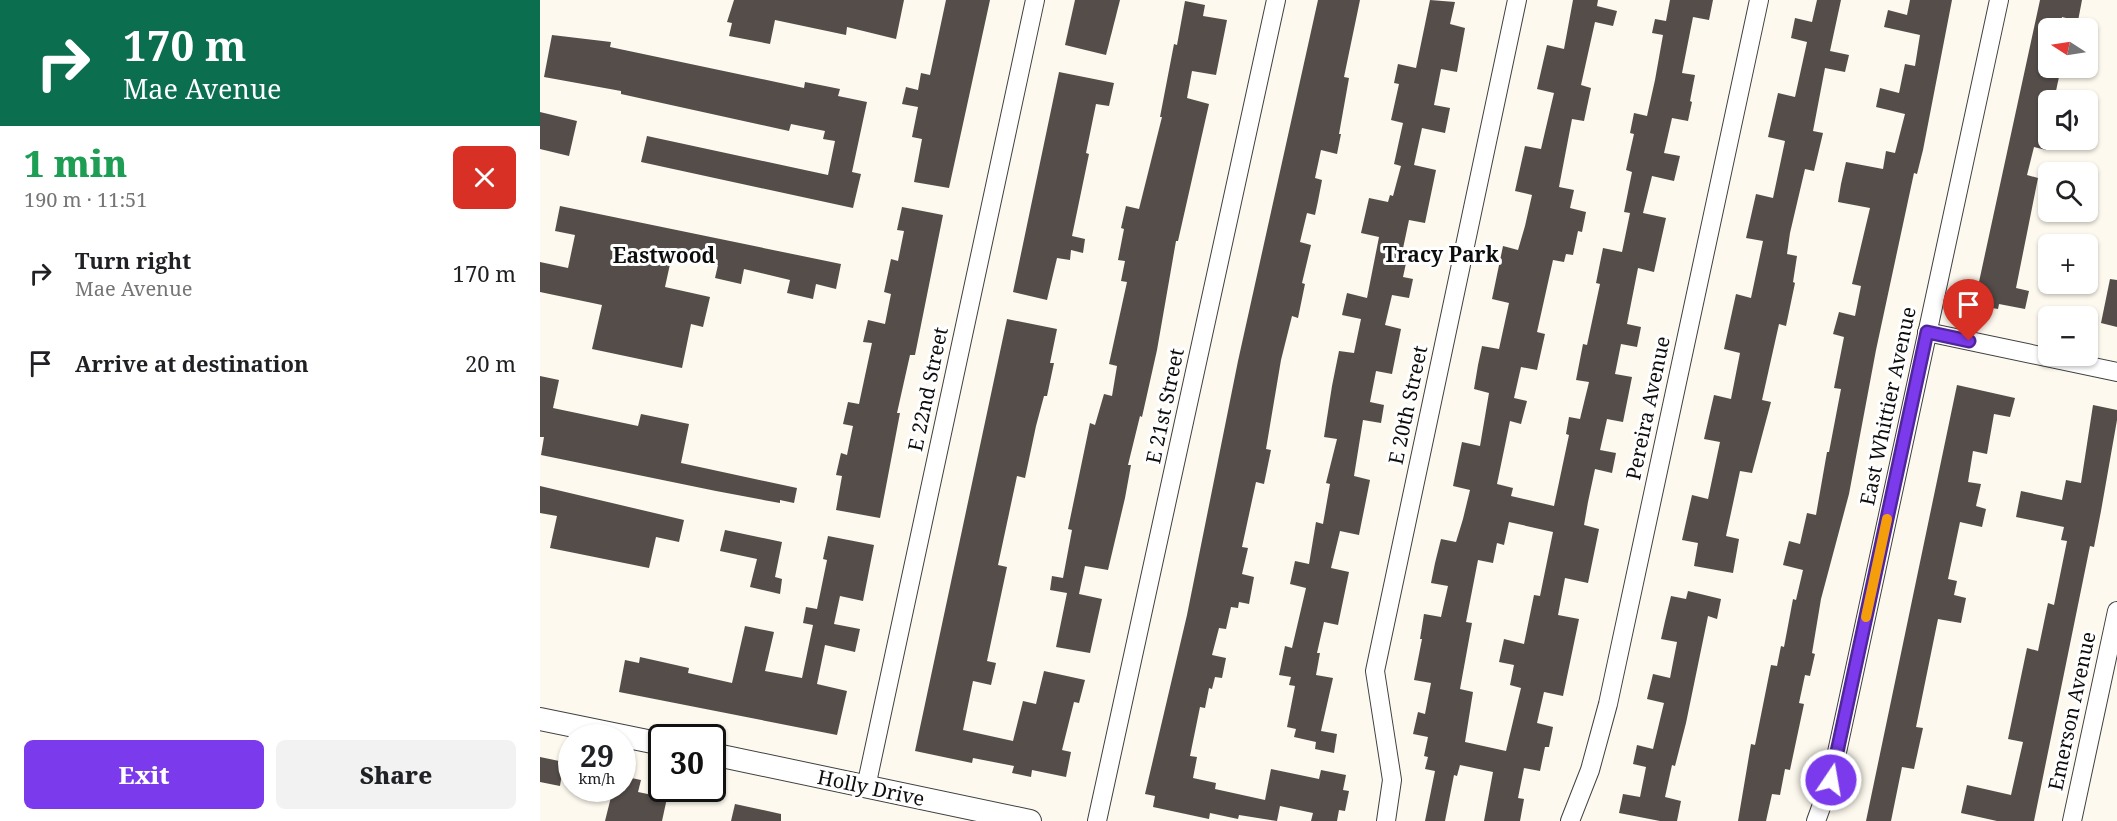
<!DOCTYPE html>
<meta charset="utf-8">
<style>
:root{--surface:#fff;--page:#f2f2f2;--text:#202124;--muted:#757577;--accent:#7c3aed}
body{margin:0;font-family:"Noto Serif",serif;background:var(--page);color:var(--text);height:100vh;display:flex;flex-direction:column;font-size:22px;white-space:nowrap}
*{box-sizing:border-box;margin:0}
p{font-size:20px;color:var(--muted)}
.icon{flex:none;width:33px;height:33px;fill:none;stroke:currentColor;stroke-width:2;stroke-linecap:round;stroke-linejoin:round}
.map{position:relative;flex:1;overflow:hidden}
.panel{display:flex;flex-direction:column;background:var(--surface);width:540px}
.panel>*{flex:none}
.guide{background:#0b6e4f;color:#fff;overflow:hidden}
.needle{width:39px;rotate:282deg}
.tools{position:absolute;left:1498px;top:18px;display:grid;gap:12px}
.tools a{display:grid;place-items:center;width:60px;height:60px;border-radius:9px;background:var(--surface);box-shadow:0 2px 4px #0004;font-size:30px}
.speed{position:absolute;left:18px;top:724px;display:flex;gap:12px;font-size:30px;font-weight:700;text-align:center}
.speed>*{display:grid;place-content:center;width:78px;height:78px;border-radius:50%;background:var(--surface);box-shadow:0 2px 4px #0004;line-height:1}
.speed small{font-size:15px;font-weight:400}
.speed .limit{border:3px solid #111;border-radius:9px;background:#fff;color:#111}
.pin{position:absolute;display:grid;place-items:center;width:51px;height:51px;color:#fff;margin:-62px -26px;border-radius:50% 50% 50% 0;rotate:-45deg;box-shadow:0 0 6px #0007}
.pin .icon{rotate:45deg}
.me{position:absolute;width:66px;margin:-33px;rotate:12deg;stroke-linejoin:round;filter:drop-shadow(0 0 4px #0008)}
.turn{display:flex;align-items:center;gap:21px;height:126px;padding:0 24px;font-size:27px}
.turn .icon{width:78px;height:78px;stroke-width:2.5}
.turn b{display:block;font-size:42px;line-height:51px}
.round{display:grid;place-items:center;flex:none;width:63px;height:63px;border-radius:9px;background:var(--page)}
.overview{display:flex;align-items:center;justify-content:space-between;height:102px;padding:0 24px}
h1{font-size:36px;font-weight:800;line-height:45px;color:#1e9e55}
.action{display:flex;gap:12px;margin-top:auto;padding:12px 24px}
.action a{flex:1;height:69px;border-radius:9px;background:var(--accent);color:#fff;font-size:24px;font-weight:800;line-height:69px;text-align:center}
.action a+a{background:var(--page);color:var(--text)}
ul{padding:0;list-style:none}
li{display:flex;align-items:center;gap:18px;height:90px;padding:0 24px}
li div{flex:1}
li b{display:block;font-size:22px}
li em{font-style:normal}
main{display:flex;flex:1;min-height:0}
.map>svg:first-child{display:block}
.building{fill:#544d4a;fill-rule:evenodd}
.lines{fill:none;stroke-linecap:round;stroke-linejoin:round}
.minor-casing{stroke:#404040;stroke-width:20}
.tertiary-casing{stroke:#404040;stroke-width:24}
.minor{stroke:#fff;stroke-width:18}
.tertiary{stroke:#fff;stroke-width:22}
.route-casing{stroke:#51269a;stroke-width:15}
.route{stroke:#7c3aed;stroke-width:10}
.slow{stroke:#f59e0b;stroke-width:10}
.labels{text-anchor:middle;stroke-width:6;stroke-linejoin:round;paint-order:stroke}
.street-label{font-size:20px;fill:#0d0d0d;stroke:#fff}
.neighbourhood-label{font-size:21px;font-weight:bold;fill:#0d0d0d;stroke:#fff}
</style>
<main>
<section class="panel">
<div class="guide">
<div class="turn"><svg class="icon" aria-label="right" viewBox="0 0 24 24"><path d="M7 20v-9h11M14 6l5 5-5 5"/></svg><div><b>170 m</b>Mae Avenue</div></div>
</div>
<div class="overview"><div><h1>1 min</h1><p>190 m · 11:51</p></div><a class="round" style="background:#d93025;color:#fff"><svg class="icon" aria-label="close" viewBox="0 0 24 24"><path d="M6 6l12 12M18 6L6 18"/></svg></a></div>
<ul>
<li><svg class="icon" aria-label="right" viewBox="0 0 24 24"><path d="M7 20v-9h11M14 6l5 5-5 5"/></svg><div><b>Turn right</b><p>Mae Avenue</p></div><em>170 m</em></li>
<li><svg class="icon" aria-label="arrive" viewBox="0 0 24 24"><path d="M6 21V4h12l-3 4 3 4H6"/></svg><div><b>Arrive at destination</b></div><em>20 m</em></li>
</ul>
<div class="action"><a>Exit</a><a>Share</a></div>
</section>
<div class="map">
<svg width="1577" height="821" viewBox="0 0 1577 821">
<rect width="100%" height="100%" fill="#fdf9ee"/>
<g class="building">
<path d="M194,0h170l-8,39 -49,-12 -1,8 -71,-15 -5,24 -41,-8 3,-13 -5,-1z"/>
<path d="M406,0h44l-41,188 -35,-6 8,-43 -10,-2 6,-30 -16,-3 4,-17 12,3 3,-17 9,2z"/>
<path d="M535,0h45l-14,55 -41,-10z"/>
<path d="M778,0h42l-16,77 5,1 -10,56h2l-4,20 -16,-4 -6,28 7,2 -4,21 -3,14 -8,-2 -7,29 11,3 -9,38 3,1 -7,34 -6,-2 -11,44 -15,89 5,1 -7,34 -8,-2 -14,65 6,1 -6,26 12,3 -5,27 -10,-2 -1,6 -7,-1 -5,22 -7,-1 -7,27 14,3 -4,20 -7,-1 -3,12 -3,-1 -4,20 -5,-1 -10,49 7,1 -4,21 23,5 -1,6 50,11 6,-31 48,10 2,-9 25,5 -3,15 6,1 -4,20 -6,-1 -2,11h-26l2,-8 -33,-7 -3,15 -38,-6 -1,4 -28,-6 -1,6 -56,-12 2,-11 -10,-2 42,-179 51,-254z"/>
<path d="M890,0l25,2 -5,22 15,4 -8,44 -16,-3 -7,36 16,3 -5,25 -23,-5 -8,37 22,5 -11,53 -16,-3 -7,33 6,1 -5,23 10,2 -4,19 -17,-3 -7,30 16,4 -9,45 -16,-3 -6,31 14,3 -3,18 -18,-3 -9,56 16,4 -11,55 -19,-4 -9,37 18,4 -11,53 -14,-3 -7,31h3l-4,22 17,3 -12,53 16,3 -3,19 -19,-4 1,-7 -22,-5 2,-8 -9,-2 8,-41 -6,-1 2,-8 -12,-2 6,-29 7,2 14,-60 -16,-4 5,-23 14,3 7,-42 7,2 7,-40 -4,-1 11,-44 -13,-2 8,-51 7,-35 15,2 7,-34 -19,-4 5,-22 20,5 12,-61 -18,-4 8,-35 19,4 2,-7 3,1 8,-30 -7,-2 9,-41 -12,-3 8,-36 -5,-1 4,-19 18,4z"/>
<path d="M1033,0h25l-1,6 20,5 -4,15 -18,-4 -14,63 10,3 -7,33 -12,-2 -13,68 15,3 -4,18 16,4 -4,20 -4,-1 -5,24 -7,-1 -2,8 -11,-2 -16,72 8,2 -8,36 -16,-3 -7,31 13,3 -6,23 -11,-3 -13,63 16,4 -2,8 43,10 15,-71 -3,-1 3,-17 11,2 9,-37 -13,-2 7,-36 4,1 13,-61 -4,-1 7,-35 19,4 8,-39 -6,-1 8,-40 -6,-2 8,-36 -4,-1 4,-20 13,3 8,-36 8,-45 -11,-2 3,-14 11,2 4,-21h43l-4,20 -16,-3 -11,56 13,2 -5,26 2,1 -4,19 -16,-3 -8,35 16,3 -6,25 -22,-5 -9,37 23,5 -12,54 -16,-4 -11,56 14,3 -4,20 -16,-3 -6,30 17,3 -9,45 -16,-3 -7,31 16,3 -4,20 -17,-4 -7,33 -4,23 15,4 -11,54 -23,-5 -7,37 21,4 -16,77 -19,-4 -7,31 16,4 -4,20h-4l-5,24 -16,-3 -6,30 6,1 -4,22h-36l9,-49 -33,-7 -3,11 -3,-1 -9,46h-20l10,-50 -10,-2 3,-12 -4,-1 4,-19 -15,-3 5,-22 7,2 6,-31 -17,-3 8,-41h-2l4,-25 17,3 7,-31 -17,-3 4,-20 6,-24 15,3 7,-23 7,-29 -17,-4 9,-44 18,4 9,-53 -15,-4 4,-24 4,-19 17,3 10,-46 -17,-4 11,-53 15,4 7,-24 7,-31 -17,-4 10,-45 16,3 13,-56 -17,-4 10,-44 17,4zM969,522l44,10 -13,64 -6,-1 -10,49 -20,-5 -5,23 15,3 -4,20 11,3 -15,63 -41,-9 8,-50 -13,-3 12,-66 -6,-1 12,-62 15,3 4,-20 7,2z"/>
<path d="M1277,0h24l-11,51 19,4 -4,17 -20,-4 -12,63 10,2 -9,38 -9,-2 -15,64 -3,21 10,2 -4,26 2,1 -9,43 -7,-2 -17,76 9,2 -19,71 -12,-2 -14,65 13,3 -6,34 -39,-7 4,-23 -16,-3 10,-45 16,4 12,-57 -16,-3 10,-44 17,4 9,-46 -16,-4 12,-55 15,4 12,-57 -17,-3 3,-13 7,-31 17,4 12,-57 -17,-4 10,-44 17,4 12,-55 -16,-4 4,-20 17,4z"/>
<path d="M1370,0h42l-29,150 -6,24 -3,-1 -38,177 -27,144 -28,105 -9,54 3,1 -5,22 -5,-1 -6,28 5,1 -14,66 -5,-1 -5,26 -8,-1 -6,27h-28l13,-77 4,1 16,-80 6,1 4,-20 3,1 9,-48 3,1 7,-30 -20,-5 6,-24 11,3 7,-31 9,2 11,-63h2l12,-63 -7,-1 10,-51 -11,-3 6,-22 16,4 6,-30 -9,-2 18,-76 -32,-6 3,-18 5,-22 37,7 3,-18 9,2 10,-39 -29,-7 4,-19 19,5 6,-29 10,2 5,-31 -36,-8 4,-17 19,5z"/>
<path d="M1500,0h42l-4,21 -16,-4 -3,11h-10v46l10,3 -5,23 -10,-3 -6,28 11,2 -3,23 -12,-3 -7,28 11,3 -22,110 13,3 -4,18 -26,-5 -1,5 -24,-4z"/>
<path d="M645,1l20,4 -2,11 24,4 -11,55 -24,-4 -5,27 22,6 -31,137h-2l-19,109 -15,67 -2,-1 -12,49h3l-6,33 -17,72 -23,-4 -6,28 23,5 -12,54 -34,-6 11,-54 -17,-3 2,-14 11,2 9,-48 -4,-1 22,-106 5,2 9,-31 8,2 5,-30 -8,-2 18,-82 -6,-1 4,-20 -7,-1 6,-31 -3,-1 5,-22 13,3 23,-92h-2l14,-73 3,1z"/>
<path d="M12,35l59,7 -1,5 194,41 1,-6 35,7 -2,7 29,6 -15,70 9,2 -8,34 -212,-46 6,-26 181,39 7,-34 -12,-2 2,-8 -34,-7 -2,7 -168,-37v-3l-77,-14z"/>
<path d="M519,72l55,11 -5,23 -13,-2 -10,49 3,1 -17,82 13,3 -2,14 -12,-3 -1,10 -13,-2 -10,42 -34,-8z"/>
<path d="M0,112l37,9 -8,35 -29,-7z"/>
<path d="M20,206l281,58 -5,25 -20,-5 -3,15 -26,-6 3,-13 -46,-11 -3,15 -26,-6 3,-13 -46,-10 -7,32 45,10 -7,30 -12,-3 -9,44 -90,-19 10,-44 -62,-13v-30l28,6 7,-33 -20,-4z"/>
<path d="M362,207l41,8 -28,140h-5l-13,58h3l-20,105 -44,-8 6,-34 -6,-1 5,-22 6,2 6,-29 -10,-2 5,-22 11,2 13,-61 -9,-1 5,-22 17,4 6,-30 -7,-2 7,-33 7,2 6,-30 -7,-1z"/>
<path d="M1570,279l7,1v47l-16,-4z"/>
<path d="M467,319l50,10 -7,34h4l-7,33h-3l-8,30 -11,52 -8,-2 -19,89 9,2 -20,94 9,2 -5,22 -18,-4 -10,49 50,11 10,-40 13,3 8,-33 41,9 -6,23 -5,-1 -12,48 9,2 -5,25 -34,-7 -1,7 -19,-4 2,-7 -41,-8 -1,5 -57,-12z"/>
<path d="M0,376l19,4 -6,28 85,18 3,-12 48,10 -8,39 116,25 -3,15 -14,-3v3l-64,-12 -175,-36 3,-18h-4z"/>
<path d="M1417,385l58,13 -5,19 -16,-3 -7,40 -14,-3 -5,31 13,2 -5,22 10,3 -4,18 -22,-5 -12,57 9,2 -3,14 12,3 -5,25 -23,-4 -22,108 7,1 -9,41 -12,-2 -11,54h-25z"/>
<path d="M1553,405l24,5v10l-16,91 -7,36 -4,-1 -56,275h-37l-36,-8 6,-28 44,10 12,-53 -15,-3 19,-91 11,3 10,-48 6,2 13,-64 -6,-1 3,-13 -48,-10 5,-26 41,9 4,-20 15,3z"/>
<path d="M0,486l144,34 -5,22 -23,-5 -7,31 -99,-20 7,-32 -17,-3z"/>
<path d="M185,530l57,12 -7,35 7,2 -2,15 -30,-7 7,-28 -37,-8z"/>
<path d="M288,536l46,9 -11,56 -23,-5 -6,28 26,5 -5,23 -30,-7 -8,39 30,7 -10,44 -218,-43 6,-32 14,3 1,-6 49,11 -1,5 44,10 13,-57 29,6 -9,39 37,7 11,-53 -10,-2 3,-16 11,2 10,-49 -4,-1z"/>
<path d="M1148,591l33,8 -4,20 -9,-3 -22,107 -11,43 -3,-1 -7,32 16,4 -4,20h-17l-41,-8 4,-19 17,3 6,-30 -13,-3 4,-19 16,4 11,-46 -17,-4 6,-25 17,4 7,-36 -16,-3 4,-18 6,-25 15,3z"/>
<path d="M0,757l24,5 -4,24 -20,-4z"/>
<path d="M82,776l19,4 -3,12 29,6 -5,23h-57l8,-32h9z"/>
<path d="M195,804l46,10v7h-50z"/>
</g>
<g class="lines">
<defs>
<g id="minor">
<path d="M1387,332l190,40"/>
<path d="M326,787l169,-787"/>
<path d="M557,821l179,-821"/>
<path d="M846,821l6,-41 -17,-109 142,-671"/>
<path d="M1030,821l20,-51 18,-66 151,-704"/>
<path d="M1276,821l15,-41 168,-780"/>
<path d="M1532,821l45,-210"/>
</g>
<g id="tertiary">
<path d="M0,719l122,25"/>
<path d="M172,754l318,67"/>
</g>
</defs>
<use href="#minor" class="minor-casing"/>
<use href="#tertiary" class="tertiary-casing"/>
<use href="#minor" class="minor"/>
<use href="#tertiary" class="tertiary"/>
</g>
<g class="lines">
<defs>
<path id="route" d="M1291,780l96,-448 42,9"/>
</defs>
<use href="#route" class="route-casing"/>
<use href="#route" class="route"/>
<path class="slow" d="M1326,617l21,-98"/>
</g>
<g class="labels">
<g class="street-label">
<text transform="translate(388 389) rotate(-78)" y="7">E 22nd Street</text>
<text transform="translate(868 405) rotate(-78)" y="7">E 20th Street</text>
<text transform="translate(625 406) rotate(-78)" y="7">E 21st Street</text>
<text transform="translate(1348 406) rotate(-78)" y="7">East Whittier Avenue</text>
<text transform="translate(1108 408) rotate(-78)" y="7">Pereira Avenue</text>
<text transform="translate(1532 711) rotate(-78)" y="7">Emerson Avenue</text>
<text transform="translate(331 788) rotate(12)" y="7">Holly Drive</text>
</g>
<g class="neighbourhood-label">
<text x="901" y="262">Tracy Park</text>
<text x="124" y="263">Eastwood</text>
</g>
</g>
</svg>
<div class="tools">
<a><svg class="needle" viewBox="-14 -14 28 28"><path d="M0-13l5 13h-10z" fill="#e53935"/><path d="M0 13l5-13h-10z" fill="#757577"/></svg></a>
<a><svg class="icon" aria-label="sound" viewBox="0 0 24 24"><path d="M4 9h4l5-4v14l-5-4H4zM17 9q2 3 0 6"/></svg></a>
<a><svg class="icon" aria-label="search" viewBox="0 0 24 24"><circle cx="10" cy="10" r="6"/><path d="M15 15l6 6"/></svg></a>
<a>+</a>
<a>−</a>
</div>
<div class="speed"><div>29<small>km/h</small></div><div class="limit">30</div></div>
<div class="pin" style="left:1429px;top:341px;background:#d93025"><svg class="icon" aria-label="arrive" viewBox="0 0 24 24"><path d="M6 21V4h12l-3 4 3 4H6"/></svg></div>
<svg class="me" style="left:1291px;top:780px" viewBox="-20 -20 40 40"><circle r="17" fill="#7c3aed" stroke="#fff" stroke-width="3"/><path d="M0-11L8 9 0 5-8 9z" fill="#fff"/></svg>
</div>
</main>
